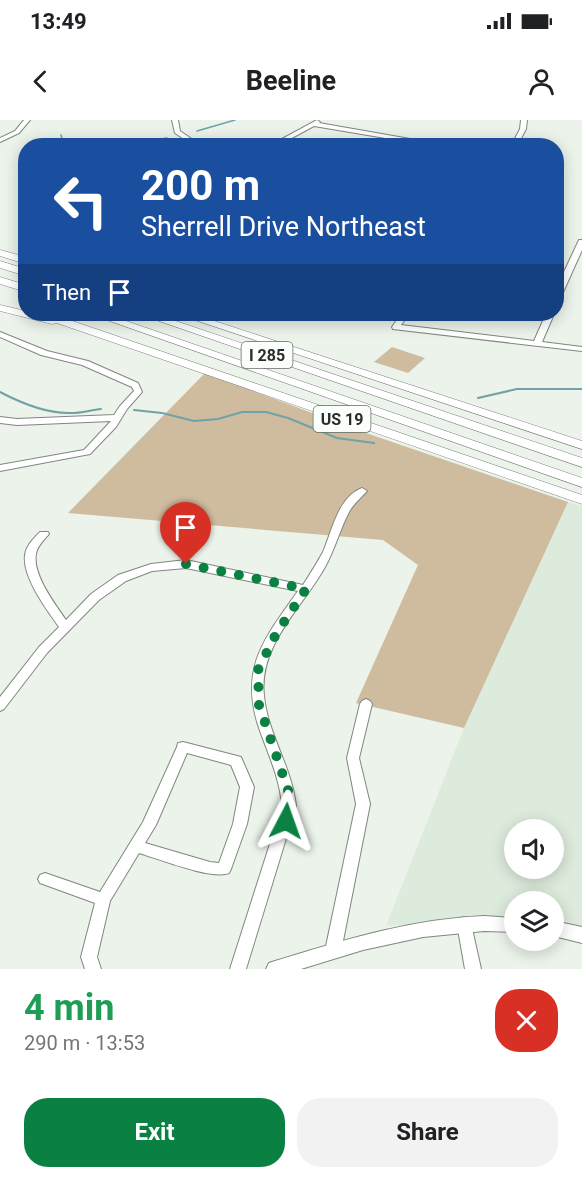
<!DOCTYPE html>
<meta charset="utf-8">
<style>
:root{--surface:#fff;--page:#f2f2f2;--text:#202124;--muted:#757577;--accent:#0b8043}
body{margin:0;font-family:Roboto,sans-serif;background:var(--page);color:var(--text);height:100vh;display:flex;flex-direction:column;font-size:22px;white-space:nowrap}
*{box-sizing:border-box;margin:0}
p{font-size:20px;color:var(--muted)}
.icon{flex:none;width:33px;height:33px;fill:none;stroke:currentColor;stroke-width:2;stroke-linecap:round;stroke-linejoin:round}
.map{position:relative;height:849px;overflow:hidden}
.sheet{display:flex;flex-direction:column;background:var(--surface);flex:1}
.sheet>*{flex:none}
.hud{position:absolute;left:18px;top:18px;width:546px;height:183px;border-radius:24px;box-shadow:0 3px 15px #0003;background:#1a4fa0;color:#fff;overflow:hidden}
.buttons{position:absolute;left:504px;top:699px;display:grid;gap:12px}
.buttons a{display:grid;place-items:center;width:60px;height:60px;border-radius:50%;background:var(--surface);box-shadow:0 3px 15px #0003;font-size:30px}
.pin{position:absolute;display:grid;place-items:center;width:51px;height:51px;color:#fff;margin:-62px -26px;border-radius:50% 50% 50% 0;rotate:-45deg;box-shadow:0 0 6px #0007}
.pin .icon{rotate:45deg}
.me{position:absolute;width:66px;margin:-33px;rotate:4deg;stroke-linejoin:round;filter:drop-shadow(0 0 4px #0008)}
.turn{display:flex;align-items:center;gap:21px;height:126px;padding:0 24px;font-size:27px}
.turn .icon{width:78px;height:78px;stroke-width:2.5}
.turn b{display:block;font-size:42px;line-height:51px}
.then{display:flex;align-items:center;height:57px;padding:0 24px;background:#0003;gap:12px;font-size:22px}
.round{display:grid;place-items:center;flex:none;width:63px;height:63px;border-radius:24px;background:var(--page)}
.summary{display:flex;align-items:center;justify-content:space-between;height:102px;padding:0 24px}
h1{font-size:36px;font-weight:700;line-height:45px;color:#1e9e55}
.primary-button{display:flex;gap:12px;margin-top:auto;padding:12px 24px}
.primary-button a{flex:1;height:69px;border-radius:24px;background:var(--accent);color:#fff;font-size:24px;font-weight:700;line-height:69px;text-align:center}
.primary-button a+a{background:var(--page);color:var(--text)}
.status{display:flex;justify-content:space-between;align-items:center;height:42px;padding:0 30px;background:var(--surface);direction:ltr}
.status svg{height:16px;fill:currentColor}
header{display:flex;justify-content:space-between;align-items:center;height:78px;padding:0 24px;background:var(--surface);font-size:27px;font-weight:700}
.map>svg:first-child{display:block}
.built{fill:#ddebdc;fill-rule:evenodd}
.green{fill:#cfbc9f}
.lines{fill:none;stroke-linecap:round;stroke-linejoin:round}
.stream-far1{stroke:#71a1a9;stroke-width:1.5}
.stream{stroke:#71a1a9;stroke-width:2}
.minor-casing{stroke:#7f877f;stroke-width:2}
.major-casing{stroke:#7f877f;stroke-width:2}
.highway-casing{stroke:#7f877f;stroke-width:1}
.minor{fill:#fff;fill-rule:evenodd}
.major{fill:#fff;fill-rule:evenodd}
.highway{fill:#fff;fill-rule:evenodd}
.route{stroke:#0b8043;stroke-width:10;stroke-dasharray:0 18}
.labels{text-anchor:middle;stroke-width:5;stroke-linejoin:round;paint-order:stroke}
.shield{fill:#fbfffb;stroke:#686b68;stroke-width:1.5}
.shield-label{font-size:16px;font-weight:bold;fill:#292c29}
</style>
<div class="status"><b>13:49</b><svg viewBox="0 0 49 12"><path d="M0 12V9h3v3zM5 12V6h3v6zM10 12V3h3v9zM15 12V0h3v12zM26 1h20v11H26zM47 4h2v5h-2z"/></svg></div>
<header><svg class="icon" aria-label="back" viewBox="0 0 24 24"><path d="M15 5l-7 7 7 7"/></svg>Beeline<svg class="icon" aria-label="person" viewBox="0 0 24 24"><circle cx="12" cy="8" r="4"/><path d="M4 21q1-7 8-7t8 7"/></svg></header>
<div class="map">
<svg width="582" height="849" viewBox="0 0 582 849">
<rect width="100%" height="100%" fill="#ebf3ea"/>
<path class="built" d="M568,382l14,4v428l-28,-10v-22h-40v18l-128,6 78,-198zM514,710h40v38h-40z"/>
<g class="green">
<path d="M392,227l33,11 -17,15 -34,-11z"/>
<path d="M205,253l161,60 202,69 -104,226 -108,-25 62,-138 -35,-25 -315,-27z"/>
</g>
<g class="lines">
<g class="stream-far1">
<path d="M197,11l38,-11"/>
<path d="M61,15l3,11"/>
<path d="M115,26l52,-8"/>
<path d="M19,70l7,-4"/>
</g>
<g class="stream">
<path d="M0,272c21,11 44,21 68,21 11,1 22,-3 33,-4"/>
<path d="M478,278l39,-9h65"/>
<path d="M134,290l28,3 32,8 24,-2 24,-7h24l22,6 49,20 37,5"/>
</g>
<defs>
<g id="minor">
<path d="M24,0h6l-11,13 -19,9v-4l15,-7z"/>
<path d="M172,0h6l2,11 22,15h-8l-19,-13z"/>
<path d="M317,0l3,2 -1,1 131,23h-17l-119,-20 -37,20h-8z"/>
<path d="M521,0h6l-1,9 -9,17h-6l9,-17z"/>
<path d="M579,120h3v10l-22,49 -4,2v-12z"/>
<path d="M401,194h8l-8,11 133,16 12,-27h8l-12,28 40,5v4l-189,-22 -1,-2z"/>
<path d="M0,212l47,19 41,10 50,22 4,9 -15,17 -11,18 -26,27 -90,17v-6l84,-15 27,-29 -94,4 -17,-2v-6l17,2 97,-4 6,-9 14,-15 -2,-4 -50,-22 -41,-10 -41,-18z"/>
<path d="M362,368l5,3c-6,7 -13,12 -18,21 -9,17 -14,37 -24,55 -22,40 -67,78 -61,129 4,39 28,71 32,110l-50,163h-16l52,-163c-2,-27 -13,-50 -22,-75 -22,-62 4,-92 38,-140l-112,-23 -34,3 -26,10 -27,19 -52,53 -43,56 -4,2v-14l39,-50 20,-20c-12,-17 -37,-50 -34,-72 1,-9 9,-17 15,-23h8l1,2c-5,6 -12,12 -13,20 -4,20 19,50 30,66l25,-26 27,-19 33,-11 35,-4 117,25c7,-11 14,-22 20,-33 9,-21 15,-55 39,-64z"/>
<path d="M366,579l4,2 2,3 -13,54 11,46 -29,147 -3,5 -5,2 -5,-2 -3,-5 31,-147 -9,-46 13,-54 2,-3z"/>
<path d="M183,622l58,15 13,30 -7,37 -16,45 -2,4c-17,7 -70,-14 -90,-20l-29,48 -13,56 4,12h-16l-4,-12 14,-54 -55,-20 -2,-4 2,-4 5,-2 55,19 43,-70 34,-75 1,-4zM187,633l44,12 9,22 -7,37 -14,39 -9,-1 -65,-19 11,-18z"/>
<path d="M464,797l5,2 2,5 10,45h-16l-8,-45 2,-5z"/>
</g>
<g id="major">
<path d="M484,796l30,2v14l-30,-1 -61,6 -60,13 -62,19h-35l3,-6 6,-2c69,-21 136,-42 209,-45z"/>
<path d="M554,801l28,6v16l-28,-7z"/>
</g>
<g id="highway">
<path d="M0,130l26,7v7l-26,-8z"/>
<path d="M0,141l26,8v7l-26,-8z"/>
<path d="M0,157l26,8v7l-26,-8z"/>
<path d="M0,185l26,6v3h26l530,181v9l-525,-181 -5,1 -52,-13z"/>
<path d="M90,194h16l476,164v9z"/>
<path d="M139,194h16l427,144v9z"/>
<path d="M177,194h16l389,127v8z"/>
</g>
</defs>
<use href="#minor" class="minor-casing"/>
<use href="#major" class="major-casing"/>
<use href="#highway" class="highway-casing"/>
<use href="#minor" class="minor"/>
<use href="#major" class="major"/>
<use href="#highway" class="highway"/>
</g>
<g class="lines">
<path class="route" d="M186,444l120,25 -30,45 -18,36 1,35 31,91 -4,25"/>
</g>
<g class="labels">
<g class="shield">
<rect x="241.5" y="222" width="51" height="26" rx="4.5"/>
<rect x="313.5" y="286" width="57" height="26" rx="4.5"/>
</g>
<g class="shield-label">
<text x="267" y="241">I 285</text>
<text x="342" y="305">US 19</text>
</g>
</g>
</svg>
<div class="buttons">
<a><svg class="icon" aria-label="sound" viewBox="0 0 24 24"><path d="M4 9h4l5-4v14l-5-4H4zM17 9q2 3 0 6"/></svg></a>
<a><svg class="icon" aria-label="layers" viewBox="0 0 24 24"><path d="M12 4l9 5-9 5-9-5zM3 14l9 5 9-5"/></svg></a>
</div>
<div class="pin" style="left:186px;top:444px;background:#d93025"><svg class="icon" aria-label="arrive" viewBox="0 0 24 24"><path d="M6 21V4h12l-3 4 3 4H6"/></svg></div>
<svg class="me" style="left:286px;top:701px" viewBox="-20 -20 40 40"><path d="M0-17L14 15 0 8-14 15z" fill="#0b8043" stroke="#fff" stroke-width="4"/></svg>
<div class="hud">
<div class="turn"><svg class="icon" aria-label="left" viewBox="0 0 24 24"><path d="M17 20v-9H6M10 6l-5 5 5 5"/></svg><div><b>200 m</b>Sherrell Drive Northeast</div></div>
<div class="then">Then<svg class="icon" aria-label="arrive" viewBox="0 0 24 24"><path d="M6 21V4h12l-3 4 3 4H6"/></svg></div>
</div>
</div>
<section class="sheet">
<div class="summary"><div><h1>4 min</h1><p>290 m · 13:53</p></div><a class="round" style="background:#d93025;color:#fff"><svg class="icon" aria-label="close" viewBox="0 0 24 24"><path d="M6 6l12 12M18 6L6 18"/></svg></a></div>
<div class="primary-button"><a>Exit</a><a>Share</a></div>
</section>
